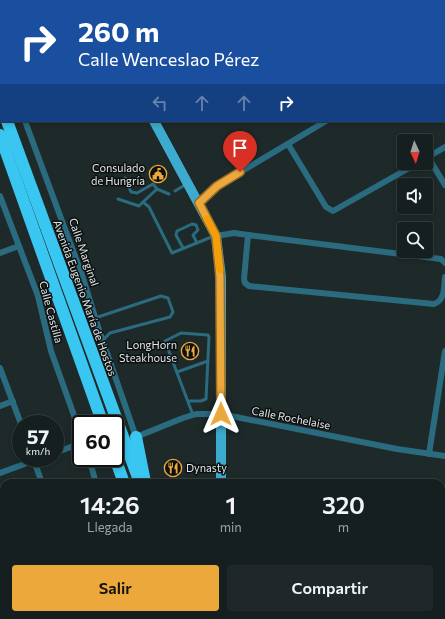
<!DOCTYPE html>
<html lang="es">
<meta charset="utf-8">
<style>
:root{--surface:#161f1f;--page:#1f2728;--text:#f1f3f6;--muted:#9ea2a4;--line:#353d3d;--accent:#eda83b}
body{margin:0;font-family:Commissioner,sans-serif;background:var(--page);color:var(--text);height:100vh;display:flex;flex-direction:column;font-size:15px;white-space:nowrap}
*{box-sizing:border-box;margin:0}
p{font-size:13px;color:var(--muted)}
.icon{flex:none;width:22px;height:22px;fill:none;stroke:currentColor;stroke-width:2;stroke-linecap:round;stroke-linejoin:round}
.map{position:relative;flex:1;overflow:hidden}
.drawer{position:absolute;left:0px;top:479px;width:445px;height:140px;display:flex;flex-direction:column;background:var(--surface);border-radius:12px 12px 0 0;box-shadow:0 2px 6px #0003,0 0 0 1px var(--line)}
.drawer>*{flex:none}
.guide{position:absolute;left:0px;top:0px;width:445px;height:122px;box-shadow:0 2px 6px #0003,0 0 0 1px var(--line);background:#1a4fa0;color:#fff;overflow:hidden}
.needle{width:26px;rotate:176deg}
.controls{position:absolute;left:397px;top:134px;display:grid;gap:8px}
.controls a{display:grid;place-items:center;width:36px;height:36px;border-radius:4px;background:var(--surface);box-shadow:0 2px 6px #0003,0 0 0 1px var(--line);font-size:20px}
.speed{position:absolute;left:12px;top:415px;display:flex;gap:8px;font-size:20px;font-weight:700;text-align:center}
.speed>*{display:grid;place-content:center;width:52px;height:52px;border-radius:50%;background:var(--surface);box-shadow:0 2px 6px #0003,0 0 0 1px var(--line);line-height:1}
.speed small{font-size:10px;font-weight:400}
.speed .limit{border:2px solid #111;border-radius:6px;background:#fff;color:#111}
.pin{position:absolute;display:grid;place-items:center;width:34px;height:34px;color:#fff;margin:-41px -17px;border-radius:50% 50% 50% 0;rotate:-45deg;box-shadow:0 0 4px #0007}
.pin .icon{rotate:45deg}
.me{position:absolute;width:44px;margin:-22px;rotate:0deg;stroke-linejoin:round;filter:drop-shadow(0 0 3px #0008)}
.turn{display:flex;align-items:center;gap:14px;height:84px;padding:0 12px;font-size:18px}
.turn .icon{width:52px;height:52px;stroke-width:2.5}
.turn b{display:block;font-size:28px;line-height:34px}
.lanes{display:flex;align-items:center;height:38px;padding:0 12px;background:#0003;justify-content:center;gap:20px;direction:ltr}
.lanes .off{opacity:.35}
.eta{display:flex;justify-content:space-evenly;align-items:center;height:68px;text-align:center}
.eta b{font-size:24px;font-weight:600;line-height:28px}
.primary-button{display:flex;gap:8px;margin-top:auto;padding:8px 12px}
.primary-button a{flex:1;height:46px;border-radius:4px;background:var(--accent);color:#111;font-size:16px;font-weight:600;line-height:46px;text-align:center}
.primary-button a+a{background:var(--page);color:var(--text)}
.map>svg:first-child{display:block}
.green{fill:#174924}
.lines{fill:none;stroke-linecap:round;stroke-linejoin:round}
.stream{stroke:#024676;stroke-width:1.5}
.lane{stroke:#2b6b80;stroke-width:3}
.street{stroke:#2b6b80;stroke-width:6}
.primary{stroke:#3dabcf;stroke-width:10}
.highway{stroke:#39c6f0;stroke-width:12}
.route-casing{stroke:#9a6d26;stroke-width:10}
.route{stroke:#eda83b;stroke-width:7}
.slow{stroke:#f59e0b;stroke-width:7}
.labels{text-anchor:middle;stroke-width:3;stroke-linejoin:round;paint-order:stroke}
.poi-label{font-size:11px;fill:#dfe5e5;stroke:#0c1010;text-anchor:end}
.street-label{font-size:11px;fill:#dfe5e5;stroke:#0c1010}
</style>
<div class="map">
<svg width="445" height="619" viewBox="0 0 445 619">
<rect width="100%" height="100%" fill="#1e2929"/>
<path class="green" d="M0,588l4,1v26h99l-1,4h-102z"/>
<g class="lines">
<g class="stream">
<path d="M307,615l36,4"/>
<path d="M279,619l10,-4"/>
</g>
<g class="lane">
<path d="M125,178l6,14 6,1 16,-9 4,5 -14,13"/>
<path d="M157,189l12,5"/>
<path d="M175,191l10,-6"/>
<path d="M118,199l21,7 4,-4 6,5 23,46 42,-17"/>
<path d="M183,248l-7,-13 1,-4 15,-7 4,1 2,5 -5,5 4,8"/>
<path d="M95,318l66,-22 7,2 5,14 -3,5 -60,16 -7,7"/>
<path d="M177,372l31,-11"/>
<path d="M188,401h13l5,-2 3,-62 -1,-2 -27,-2 -16,8 28,74"/>
<path d="M54,615l17,4"/>
<path d="M105,619l1,-4"/>
</g>
<g class="street">
<path d="M98,0l1,1"/>
<path d="M209,0v1"/>
<path d="M323,1l1,-1"/>
<path d="M444,49l1,-1"/>
<path d="M0,52l1,3"/>
<path d="M25,121l57,154 17,55 37,107 47,-19 13,-4h25l176,35 48,7"/>
<path d="M288,144l38,63 7,4 85,-48"/>
<path d="M428,157l17,28"/>
<path d="M426,158l19,-11"/>
<path d="M0,196l38,100 13,55 30,84"/>
<path d="M199,203l18,-17 109,-65"/>
<path d="M216,236l18,-3 14,2"/>
<path d="M0,253l19,-7"/>
<path d="M445,263l-4,-4 -193,-24 -4,44 1,4 4,3 185,18c11,-4 10,-16 11,-27"/>
<path d="M0,368l21,56"/>
<path d="M0,406l13,-5"/>
<path d="M55,453l26,-10"/>
<path d="M429,454l16,-103"/>
<path d="M33,458l9,25"/>
<path d="M89,458l7,25"/>
<path d="M0,473l41,-15"/>
<path d="M0,581l4,1"/>
</g>
<g class="primary">
<path d="M88,0l1,1"/>
<path d="M154,121l62,115 5,41v206"/>
<path d="M230,615l1,4"/>
</g>
<g class="highway">
<path d="M0,100l1,3"/>
<path d="M7,121l133,362"/>
<path d="M0,135l103,289"/>
<path d="M136,437l9,45"/>
<path d="M115,458l9,25"/>
<path d="M171,615l2,4"/>
<path d="M189,615l1,4"/>
</g>
</g>
<g class="lines">
<defs>
<path id="route" d="M221,414l-1,-137 -4,-41 -17,-33 18,-17 23,-14"/>
</defs>
<use href="#route" class="route-casing"/>
<use href="#route" class="route"/>
<path class="slow" d="M207,219l9,17 4,34"/>
</g>
<defs>
<symbol id="civic-ring" viewBox="-11 -11 22 22"><circle r="9.5" fill="#0c1010" stroke="#eda83b" stroke-width="1.5"/><path d="M-.6-6.5H3V-4.5H.6V-3L4-1V1h2V6H-6V1h2V-1L-.6-3ZM-1.2 2.5V6h2.4V2.5Z" fill="#eda83b"/></symbol>
<symbol id="restaurant-ring" viewBox="-11 -11 22 22"><circle r="9.5" fill="#0c1010" stroke="#eda83b" stroke-width="1.5"/><path d="M-5-6h1v4h1v-4h1v4h1v-4h1v5L-1.5 .5V6h-2V.5L-5-1ZM5-6V6H3V1.5H1.5Q1.5-4 5-6Z" fill="#eda83b"/></symbol>
</defs>
<g fill-rule="evenodd">
<use href="#civic-ring" x="148" y="164" width="20" height="20"/>
<use href="#restaurant-ring" x="180" y="341" width="20" height="20"/>
<use href="#restaurant-ring" x="163" y="458" width="20" height="20"/>
</g>
<g class="labels">
<g class="poi-label">
<text x="145" y="172">Consulado<tspan x="145" dy="13">de Hungría</tspan></text>
<text x="177" y="349">LongHorn<tspan x="177" dy="13">Steakhouse</tspan></text>
<text x="186" y="472" text-anchor="start">Dynasty</text>
</g>
<g class="street-label">
<text transform="translate(84 252) rotate(71)" y="4">Calle Marginal</text>
<text transform="translate(85 298) rotate(70)" y="4">Avenida Eugenio María de Hostos</text>
<text transform="translate(51 312) rotate(75)" y="4">Calle Castilla</text>
<text transform="translate(291 418) rotate(11)" y="4">Calle Rochelaise</text>
</g>
</g>
</svg>
<div class="controls">
<a><svg class="needle" viewBox="-14 -14 28 28"><path d="M0-13l5 13h-10z" fill="#e53935"/><path d="M0 13l5-13h-10z" fill="#9ea2a4"/></svg></a>
<a><svg class="icon" aria-label="sound" viewBox="0 0 24 24"><path d="M4 9h4l5-4v14l-5-4H4zM17 9q2 3 0 6"/></svg></a>
<a><svg class="icon" aria-label="search" viewBox="0 0 24 24"><circle cx="10" cy="10" r="6"/><path d="M15 15l6 6"/></svg></a>
</div>
<div class="speed"><div>57<small>km/h</small></div><div class="limit">60</div></div>
<div class="pin" style="left:240px;top:172px;background:#d93025"><svg class="icon" aria-label="arrive" viewBox="0 0 24 24"><path d="M6 21V4h12l-3 4 3 4H6"/></svg></div>
<svg class="me" style="left:221px;top:414px" viewBox="-20 -20 40 40"><path d="M0-17L14 15 0 8-14 15z" fill="#eda83b" stroke="#fff" stroke-width="4"/></svg>
<div class="guide">
<div class="turn"><svg class="icon" aria-label="right" viewBox="0 0 24 24"><path d="M7 20v-9h11M14 6l5 5-5 5"/></svg><div><b>260 m</b>Calle Wenceslao Pérez</div></div>
<div class="lanes"><svg class="icon off" aria-label="left" viewBox="0 0 24 24"><path d="M17 20v-9H6M10 6l-5 5 5 5"/></svg><svg class="icon off" aria-label="ahead" viewBox="0 0 24 24"><path d="M12 20V5M6 11l6-6 6 6"/></svg><svg class="icon off" aria-label="ahead" viewBox="0 0 24 24"><path d="M12 20V5M6 11l6-6 6 6"/></svg><svg class="icon" aria-label="right" viewBox="0 0 24 24"><path d="M7 20v-9h11M14 6l5 5-5 5"/></svg></div>
</div>
<section class="drawer">
<div class="eta">
<div><b>14:26</b><p>Llegada</p></div>
<div><b>1</b><p>min</p></div>
<div><b>320</b><p>m</p></div>
</div>
<div class="primary-button"><a>Salir</a><a>Compartir</a></div>
</section>
</div>
